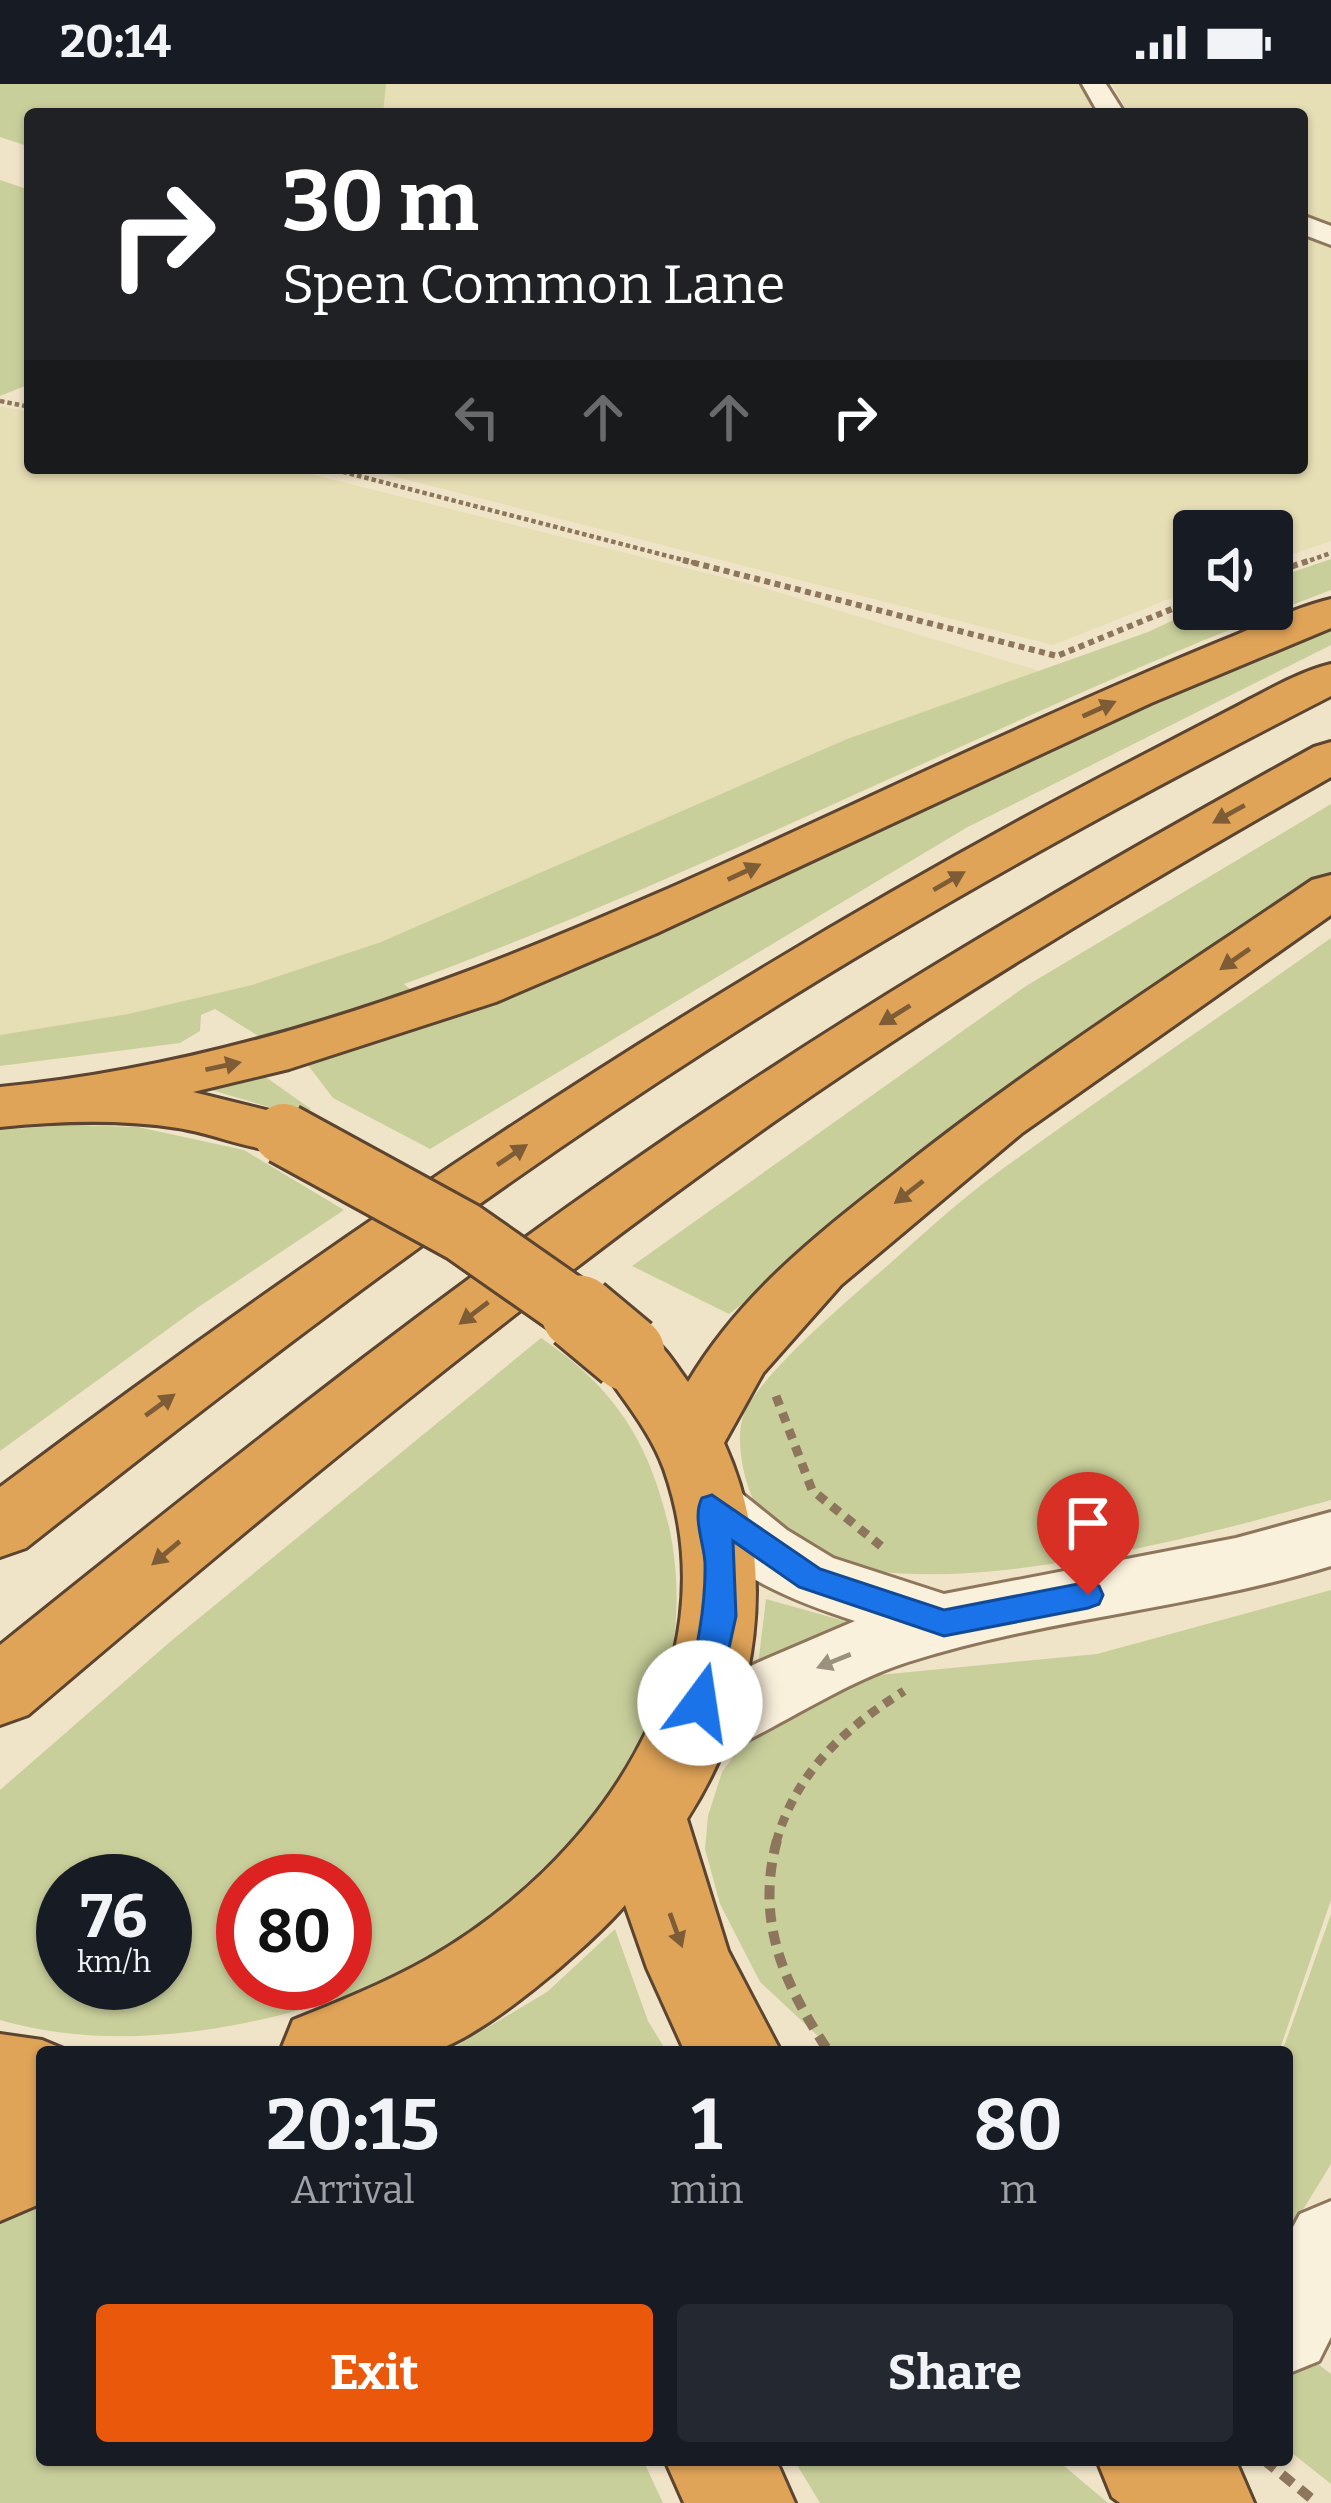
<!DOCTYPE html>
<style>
:root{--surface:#171b24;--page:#242831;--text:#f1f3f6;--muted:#9ea1a6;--accent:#ea580c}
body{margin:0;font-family:Bitter,serif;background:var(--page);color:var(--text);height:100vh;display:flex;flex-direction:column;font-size:45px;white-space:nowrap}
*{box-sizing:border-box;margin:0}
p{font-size:39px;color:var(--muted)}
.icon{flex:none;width:66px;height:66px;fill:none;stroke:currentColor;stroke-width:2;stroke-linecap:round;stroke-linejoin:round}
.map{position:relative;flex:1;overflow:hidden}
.details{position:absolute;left:36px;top:1962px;width:1257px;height:420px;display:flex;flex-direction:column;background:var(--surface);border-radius:12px;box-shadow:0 3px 9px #0004}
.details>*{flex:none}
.hud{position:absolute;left:24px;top:24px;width:1284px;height:366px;border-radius:12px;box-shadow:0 3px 9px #0004;background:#202124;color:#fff;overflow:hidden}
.tools{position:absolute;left:1173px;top:426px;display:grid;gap:24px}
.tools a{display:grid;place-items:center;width:120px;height:120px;border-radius:12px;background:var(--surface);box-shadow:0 3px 9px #0004;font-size:60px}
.speed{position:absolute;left:36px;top:1770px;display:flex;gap:24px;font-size:60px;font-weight:700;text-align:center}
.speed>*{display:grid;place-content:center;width:156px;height:156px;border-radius:50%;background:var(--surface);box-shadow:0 3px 9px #0004;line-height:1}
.speed small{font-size:30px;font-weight:400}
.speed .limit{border:18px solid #d22;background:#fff;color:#111}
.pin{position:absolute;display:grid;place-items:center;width:102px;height:102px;color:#fff;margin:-123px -51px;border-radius:50% 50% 50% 0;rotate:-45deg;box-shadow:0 0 12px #0007}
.pin .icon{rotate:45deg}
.me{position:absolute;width:132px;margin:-66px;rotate:14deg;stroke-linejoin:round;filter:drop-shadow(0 0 9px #0008)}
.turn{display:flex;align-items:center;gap:42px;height:252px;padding:0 60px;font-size:54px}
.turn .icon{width:156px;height:156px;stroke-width:2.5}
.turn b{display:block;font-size:84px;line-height:102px}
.lanes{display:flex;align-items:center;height:114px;padding:0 60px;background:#0003;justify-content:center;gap:60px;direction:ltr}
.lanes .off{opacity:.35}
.eta{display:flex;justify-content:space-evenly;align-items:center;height:204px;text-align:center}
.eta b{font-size:72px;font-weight:700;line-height:84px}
.primary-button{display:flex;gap:24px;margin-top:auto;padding:24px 60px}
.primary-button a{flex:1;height:138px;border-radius:12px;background:var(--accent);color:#fff;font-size:48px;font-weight:700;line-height:138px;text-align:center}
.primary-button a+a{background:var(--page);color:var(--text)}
.status{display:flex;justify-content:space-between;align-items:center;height:84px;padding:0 60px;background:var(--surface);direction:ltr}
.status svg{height:33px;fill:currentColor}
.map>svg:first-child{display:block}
.farmland{fill:#e6deb5}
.green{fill:#c9cf9b;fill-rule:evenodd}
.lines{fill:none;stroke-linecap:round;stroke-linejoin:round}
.minor-casing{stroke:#8d765c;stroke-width:6}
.highway-casing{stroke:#5b4430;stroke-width:6}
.path-far3{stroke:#8d765c;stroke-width:4.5;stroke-dasharray:4.5 3;stroke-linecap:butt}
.path-far2{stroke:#8d765c;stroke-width:6;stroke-dasharray:6 4.5;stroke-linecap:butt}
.path-far1{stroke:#8d765c;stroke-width:9;stroke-dasharray:10 8;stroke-linecap:butt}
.path{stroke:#8d765c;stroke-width:10;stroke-dasharray:14 9;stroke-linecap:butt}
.minor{fill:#faf1dc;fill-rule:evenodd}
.highway{fill:#e0a458;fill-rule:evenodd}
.highway-bridge-far1-casing{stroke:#5b4430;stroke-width:66;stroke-linecap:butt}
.highway-bridge-casing{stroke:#5b4430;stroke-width:81;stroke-linecap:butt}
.highway-bridge-far1{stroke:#e0a458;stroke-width:60}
.highway-bridge{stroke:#e0a458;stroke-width:75}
.oneway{fill:#7e5d36}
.oneway2{fill:#9c907e}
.route{fill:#1a73e8;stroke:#114b97;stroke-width:3}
</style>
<div class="status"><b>20:14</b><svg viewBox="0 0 49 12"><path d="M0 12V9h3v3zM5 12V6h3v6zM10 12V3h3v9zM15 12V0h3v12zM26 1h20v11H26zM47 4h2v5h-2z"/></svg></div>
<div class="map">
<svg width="1331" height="2419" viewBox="0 0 1331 2419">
<rect width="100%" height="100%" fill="#f0e4c8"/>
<g class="farmland">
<path d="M386,0h698l17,30h-718z"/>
<path d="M1112,0h219v144l-29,-12v-102h-173z"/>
<path d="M1302,147l29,12v298l-59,20v-30h-78v58l-141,56 -692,-177h941z"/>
<path d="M0,322l30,6v56h256l464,116 290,87 -193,68 -466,203 -129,43 -124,29 -128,21z"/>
</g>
<g class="green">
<path d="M0,0h386l-3,30h-353v33l-30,-10z"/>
<path d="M0,96l30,10v194l-30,12z"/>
<path d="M1331,475v31c-315,119 -612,280 -927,394l16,14 -152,44 -53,-33 -14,6 -1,16 -20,12 -180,23v-31l128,-21 124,-29 129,-43 466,-203 301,-107 49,-23h75v-30z"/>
<path d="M1331,537v24l-365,183 -536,321 -97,-51 -29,-38 596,-247z"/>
<path d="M1331,720v72l-288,197 -314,241 -97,-48 394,-280z"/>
<path d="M1331,854v562c-116,31 -521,152 -579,-3 -10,-24 -18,-64 -6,-88 20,-38 93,-101 126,-130 41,-35 81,-74 125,-106 110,-80 223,-156 334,-235z"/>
<path d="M260,989l51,36 -12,7 -91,-27z"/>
<path d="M68,1041l70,2 106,23 100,60 -147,98 -197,143v-321z"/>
<path d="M541,1254c73,49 108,103 128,189 14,61 9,138 -17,196 -45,102 -182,227 -287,266 -112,41 -249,65 -365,31v-230l171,-149zM63,1797h102v102h-102zM243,1797h102v102h-102z"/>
<path d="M1331,1506v310l-52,152h-444l-75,-70 -40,-78 -15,-55 3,-33 14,-44 21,-29 82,-50 54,-18 218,-21z"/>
<path d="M766,1515l100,28 -109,46z"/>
<path d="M1331,1830v250l-44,72v-184h-5z"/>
<path d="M615,1845l33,92 19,31h-221l101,-60z"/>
<path d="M42,2101v275h601l20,43h-663v-290z"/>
<path d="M1287,2256l44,34v110l-44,-35z"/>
<path d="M794,2376h263l51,43h-288z"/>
</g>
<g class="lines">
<defs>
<g id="minor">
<path d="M1082,0h24l19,30h-26z"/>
<path d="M1302,131l29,11v19l-29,-11z"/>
<path d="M712,1397l23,7 52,42 46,28 111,36 292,-56 95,-26v54c-139,43 -285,52 -423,96 -77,25 -142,76 -217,103l-26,-9 -10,-23 10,-23 92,-47 98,-42c-64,-21 -143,-51 -176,-114l10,-19z"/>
<path d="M1331,2117v136l-12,24 -32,13v-136l13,-24z"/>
</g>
<g id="highway">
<path d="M1331,515v29l-180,75 -494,230 -161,69 -207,67 -96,23 113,28 8,14 -8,14c-40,11 -87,-14 -128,-20 -59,-9 -118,-7 -178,-1v-40c348,-33 666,-198 980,-341 80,-36 160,-72 241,-105 36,-14 72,-33 110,-42z"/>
<path d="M1331,580v32c-213,109 -423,224 -624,354 -237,152 -460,323 -681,498l-26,9v-70c328,-246 664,-473 1024,-669 66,-36 133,-70 200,-105 34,-17 70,-40 107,-49z"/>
<path d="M1331,658v35c-189,108 -378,219 -556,344 -260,184 -505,388 -747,594l-28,10v-80c240,-193 482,-386 738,-555 187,-124 380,-235 576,-343z"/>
<path d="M1331,791v40l-309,218 -181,152 -78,88 -39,70c56,124 35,263 -37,376l41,132 53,101h-96l-38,-84 -22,-63c-33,39 -149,140 -198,147 -46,7 -100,0 -147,0l13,-32c45,-18 90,-36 133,-60 169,-96 309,-290 238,-491 -16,-44 -48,-76 -71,-116l10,-18c48,-14 59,11 85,47 51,-86 127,-146 205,-207 133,-107 278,-199 419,-295z"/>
<path d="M0,1950l42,6 29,12h-29v151l-42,18z"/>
<path d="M665,2376h111l19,43h-111z"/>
<path d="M1097,2376h134l7,6 16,37h-134l-8,-6z"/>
</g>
</defs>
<use href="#minor" class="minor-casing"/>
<use href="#highway" class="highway-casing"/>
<g class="path-far3">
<path d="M0,317l30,6"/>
<path d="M328,384l367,95"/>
<path d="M1303,479l28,-10"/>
</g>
<g class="path-far2">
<path d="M683,476l374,96 137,-56"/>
<path d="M1272,489l39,-13"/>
</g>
<g class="path-far1">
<path d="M776,1312l36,94 69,56"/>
<path d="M776,1759c19,-70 69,-115 128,-152"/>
</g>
<g class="path">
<path d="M777,1756c-22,82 7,144 52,212"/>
<path d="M1264,2376l53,43"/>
</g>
<use href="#minor" class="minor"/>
<use href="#highway" class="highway"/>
<defs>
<path id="highway-bridge-far1" d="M284,1050l179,98 120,84"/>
<path id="highway-bridge" d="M579,1229l48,40"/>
</defs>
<use href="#highway-bridge-far1" class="highway-bridge-far1-casing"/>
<use href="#highway-bridge" class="highway-bridge-casing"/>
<use href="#highway-bridge-far1" class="highway-bridge-far1"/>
<use href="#highway-bridge" class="highway-bridge"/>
</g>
<defs><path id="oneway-solid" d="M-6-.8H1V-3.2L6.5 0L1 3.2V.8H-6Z" transform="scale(3)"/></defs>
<g class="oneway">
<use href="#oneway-solid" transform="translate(1099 625) rotate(-24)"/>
<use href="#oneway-solid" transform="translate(1229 730) rotate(151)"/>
<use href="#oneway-solid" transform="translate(744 788) rotate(-25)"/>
<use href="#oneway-solid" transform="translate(949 797) rotate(-30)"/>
<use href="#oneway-solid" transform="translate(1235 875) rotate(145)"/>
<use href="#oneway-solid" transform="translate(895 931) rotate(148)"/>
<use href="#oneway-solid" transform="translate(223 982) rotate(-12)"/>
<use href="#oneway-solid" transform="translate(512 1071) rotate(-34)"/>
<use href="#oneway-solid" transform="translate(909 1108) rotate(142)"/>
<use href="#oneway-solid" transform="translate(474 1229) rotate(143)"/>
<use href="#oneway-solid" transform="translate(160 1321) rotate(-36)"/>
<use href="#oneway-solid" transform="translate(166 1469) rotate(140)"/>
<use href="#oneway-solid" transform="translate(676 1846) rotate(70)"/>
</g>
<use class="oneway2" href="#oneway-solid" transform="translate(834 1577) rotate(158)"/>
<path class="route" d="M712,1411l108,74 124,41 144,-28 11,4 4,9 -4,9 -11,4 -144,28 -145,-49 -66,-46 3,75 -19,87 -5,10 -12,4 -11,-4 -5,-10c11,-47 22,-91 21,-140 -1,-20 -13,-46 -3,-65z"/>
</svg>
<div class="tools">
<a><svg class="icon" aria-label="sound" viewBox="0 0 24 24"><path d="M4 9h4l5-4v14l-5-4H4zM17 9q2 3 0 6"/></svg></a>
</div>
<div class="speed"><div>76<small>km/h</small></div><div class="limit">80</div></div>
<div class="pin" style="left:1088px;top:1511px;background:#d93025"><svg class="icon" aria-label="arrive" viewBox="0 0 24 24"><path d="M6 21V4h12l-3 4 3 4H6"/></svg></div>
<svg class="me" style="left:700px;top:1619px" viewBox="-20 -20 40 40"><circle r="19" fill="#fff"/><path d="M0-13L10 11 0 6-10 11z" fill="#1a73e8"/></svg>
<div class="hud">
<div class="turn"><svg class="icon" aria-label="right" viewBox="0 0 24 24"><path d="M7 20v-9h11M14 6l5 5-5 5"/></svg><div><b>30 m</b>Spen Common Lane</div></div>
<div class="lanes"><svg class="icon off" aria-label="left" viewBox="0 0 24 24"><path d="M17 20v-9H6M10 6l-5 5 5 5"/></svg><svg class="icon off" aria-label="ahead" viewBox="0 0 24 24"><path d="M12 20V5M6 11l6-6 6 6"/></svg><svg class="icon off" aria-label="ahead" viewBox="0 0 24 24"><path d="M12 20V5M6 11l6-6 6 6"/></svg><svg class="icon" aria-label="right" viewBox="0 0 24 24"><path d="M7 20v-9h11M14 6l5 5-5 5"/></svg></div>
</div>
<section class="details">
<div class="eta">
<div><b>20:15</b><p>Arrival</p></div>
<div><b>1</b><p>min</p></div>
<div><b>80</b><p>m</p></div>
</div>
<div class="primary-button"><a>Exit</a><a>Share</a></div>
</section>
</div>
